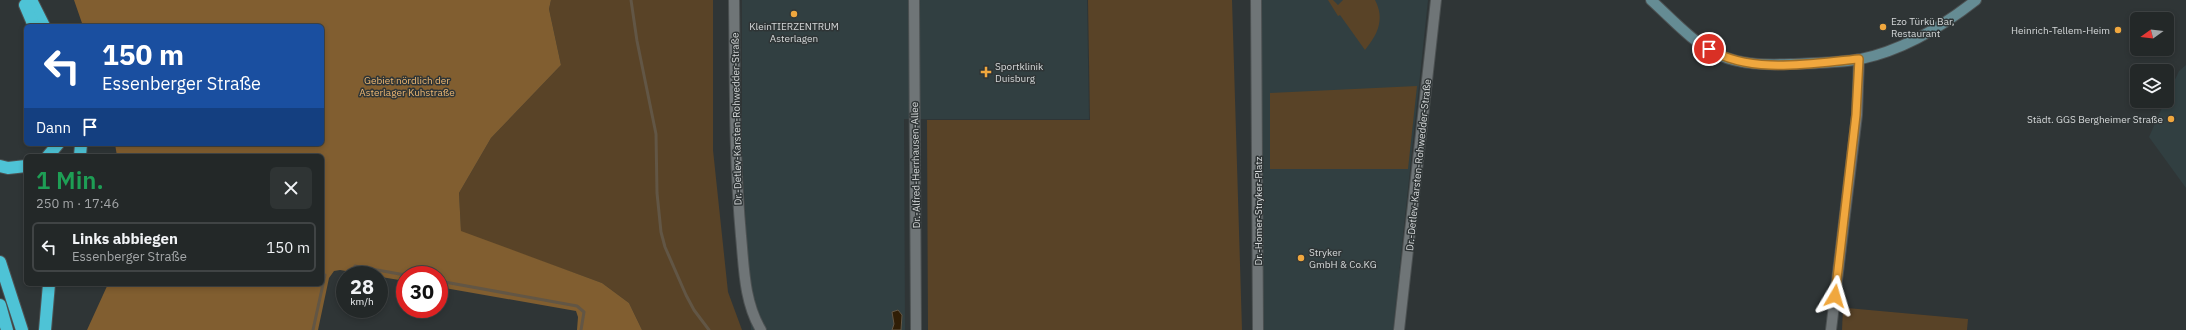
<!DOCTYPE html>
<html lang="de">
<meta charset="utf-8">
<style>
:root{--surface:#232828;--page:#2f3434;--text:#f1f3f6;--muted:#a3a6a8;--line:#404445}
body{margin:0;font-family:"IBM Plex Sans",sans-serif;background:var(--page);color:var(--text);height:100vh;display:flex;flex-direction:column;font-size:15px;white-space:nowrap}
*{box-sizing:border-box;margin:0}
p{font-size:13px;color:var(--muted)}
.icon{flex:none;width:22px;height:22px;fill:none;stroke:currentColor;stroke-width:2;stroke-linecap:round;stroke-linejoin:round}
.map{position:relative;flex:1;overflow:hidden}
.side{position:absolute;left:24px;top:154px;width:300px;height:132px;display:flex;flex-direction:column;background:var(--surface);border-radius:6px;box-shadow:0 2px 6px #0003,0 0 0 1px var(--line)}
.side>*{flex:none}
.banner{position:absolute;left:24px;top:24px;width:300px;height:122px;border-radius:6px;box-shadow:0 2px 6px #0003,0 0 0 1px var(--line);background:#1a4fa0;color:#fff;overflow:hidden}
.needle{width:26px;rotate:255deg}
.buttons{position:absolute;left:2130px;top:12px;display:grid;gap:8px}
.buttons a{display:grid;place-items:center;width:44px;height:44px;border-radius:6px;background:var(--surface);box-shadow:0 2px 6px #0003,0 0 0 1px var(--line);font-size:20px}
.speed{position:absolute;left:336px;top:266px;display:flex;gap:8px;font-size:20px;font-weight:700;text-align:center}
.speed>*{display:grid;place-content:center;width:52px;height:52px;border-radius:50%;background:var(--surface);box-shadow:0 2px 6px #0003,0 0 0 1px var(--line);line-height:1}
.speed small{font-size:10px;font-weight:400}
.speed .limit{border:6px solid #d22;background:#fff;color:#111}
.pin{position:absolute;display:grid;place-items:center;width:34px;height:34px;color:#fff;margin:-17px;border:2px solid #fff;border-radius:50%;box-shadow:0 1px 4px #0007}
.me{position:absolute;width:44px;margin:-22px;rotate:7deg;stroke-linejoin:round;filter:drop-shadow(0 0 3px #0008)}
.turn{display:flex;align-items:center;gap:14px;height:84px;padding:0 12px;font-size:18px}
.turn .icon{width:52px;height:52px;stroke-width:2.5}
.turn b{display:block;font-size:28px;line-height:34px}
.then{display:flex;align-items:center;height:38px;padding:0 12px;background:#0003;gap:8px;font-size:15px}
.round{display:grid;place-items:center;flex:none;width:42px;height:42px;border-radius:6px;background:var(--page)}
.head{display:flex;align-items:center;justify-content:space-between;height:68px;padding:0 12px}
h1{font-size:24px;font-weight:600;line-height:30px;color:#1e9e55}
ul{padding:0;list-style:none}
li{display:flex;align-items:center;gap:12px;height:50px;margin:0 8px 6px;padding:0 4px;border:2px solid var(--line);border-radius:6px}
li div{flex:1}
li b{display:block;font-size:15px}
li em{font-style:normal}
.map>svg:first-child{display:block}
.built{fill:#313f41}
.green{fill:#594327}
.forest{fill:#815e30}
.water{fill:#301e06;stroke:#625645}
.lines{fill:none;stroke-linecap:round;stroke-linejoin:round}
.stream{stroke:#625645;stroke-width:3}
.street-casing{stroke:#4c5152;stroke-width:12}
.secondary-casing{stroke:#4c5152;stroke-width:12}
.highway-casing{stroke:#4c5152;stroke-width:14}
.street{stroke:#6f7577;stroke-width:10}
.secondary{stroke:#658c94;stroke-width:10}
.highway{stroke:#4ec3d6;stroke-width:12}
.route-casing{stroke:#9c6d28;stroke-width:10}
.route{stroke:#f0a73e;stroke-width:7}
.poi-dot{fill:#f0a73e;stroke:#2f3536;stroke-width:1.5}
.labels{text-anchor:middle;stroke-width:3;stroke-linejoin:round;paint-order:stroke}
.poi-label{font-size:10px;fill:#d5d8d9;stroke:#2f3536;text-anchor:start}
.park-label{font-size:10px;fill:#edb772;stroke:#2f3536}
.street-label{font-size:10px;fill:#d5d8d9;stroke:#2f3536}
</style>
<div class="map">
<svg width="2186" height="330" viewBox="0 0 2186 330">
<rect width="100%" height="100%" fill="#2f3536"/>
<g class="built">
<path d="M742,0h345l2,119h-185l1,211h-154l-9,-181z"/>
<path d="M1261,0h167l-35,330h-140z"/>
<path d="M2186,65v123l-37,-51 16,-36h2v-4l12,-26z"/>
</g>
<g class="green">
<path d="M551,0h162v150l15,142 14,38h-100l-13,-27 -27,-20 -141,-51 -2,-39 32,-55 70,-73 -12,-56z"/>
<path d="M1088,0h144l10,330h-314l-1,-210h163z"/>
<path d="M1328,0h5l5,5 5,-5h32c10,19 3,34 -10,50l-25,-35 -2,1z"/>
<path d="M1417,86l-9,83h-138v-76z"/>
<path d="M1847,308l121,11 -1,11h-125l1,-21z"/>
</g>
<path class="forest" d="M74,0h477l-2,9 12,56 -70,73 -32,55 2,38 141,52 27,20 13,27h-65l1,-13 -2,-6 -137,-24v-12h-34v6l-65,-11 -6,1 -5,7 -11,52h-231l21,-46h214v-128h-205l-2,-12h207v-118h-239z"/>
<path class="water" d="M898,310l4,5 -1,15h-9l2,-6 -2,-12z"/>
<g class="lines">
<g class="stream">
<path d="M631,0l6,41 19,93 1,59 4,39 4,15 21,48 8,15 15,20"/>
<path d="M355,266l50,9"/>
<path d="M439,281l138,25 7,6 -3,18"/>
<path d="M313,330l12,-55"/>
</g>
<defs>
<g id="street">
<path d="M734,0c1,79 0,158 7,236 3,31 3,66 20,94"/>
<path d="M914,0l2,330"/>
<path d="M1256,0l2,330"/>
<path d="M1399,330l37,-330"/>
<path d="M1831,330l26,-215 2,-56"/>
</g>
<path id="secondary" d="M1651,0c21,19 42,43 68,55 22,10 49,10 72,9 23,-1 47,-1 70,-5 42,-9 82,-33 115,-59"/>
<g id="highway">
<path d="M31,0l13,26"/>
<path d="M25,5l9,21"/>
<path d="M48,156l10,-12"/>
<path d="M80,156l1,-12"/>
<path d="M0,166l8,2 18,-2"/>
<path d="M0,262l22,68"/>
<path d="M0,305l7,25"/>
<path d="M45,330l4,-46"/>
</g>
</defs>
<use href="#street" class="street-casing"/>
<use href="#secondary" class="secondary-casing"/>
<use href="#highway" class="highway-casing"/>
<use href="#street" class="street"/>
<use href="#secondary" class="secondary"/>
<use href="#highway" class="highway"/>
</g>
<g class="lines">
<defs>
<path id="route" d="M1709,49c43,26 103,14 150,10l-3,56 -21,181"/>
</defs>
<use href="#route" class="route-casing"/>
<use href="#route" class="route"/>
</g>
<g class="poi-dot">
<circle cx="794" cy="14" r="4"/>
<circle cx="1883" cy="27" r="4"/>
<circle cx="2118" cy="30" r="4"/>
<path d="M984 66h4v4h4v4h-4v4h-4v-4h-4v-4h4z"/>
<circle cx="2171" cy="119" r="4"/>
<circle cx="1301" cy="258" r="4"/>
</g>
<g class="labels">
<g class="poi-label">
<text x="1891" y="25">Ezo Türkü Bar,<tspan x="1891" dy="12">Restaurant</tspan></text>
<text x="794" y="30" text-anchor="middle">KleinTIERZENTRUM<tspan x="794" dy="12">Asterlagen</tspan></text>
<text x="2110" y="34" text-anchor="end">Heinrich-Tellem-Heim</text>
<text x="995" y="70">Sportklinik<tspan x="995" dy="12">Duisburg</tspan></text>
<text x="2163" y="123" text-anchor="end">Städt. GGS Bergheimer Straße</text>
<text x="1309" y="256">Stryker<tspan x="1309" dy="12">GmbH &amp; Co.KG</tspan></text>
</g>
<g class="park-label">
<text x="407" y="84">Gebiet nördlich der<tspan x="407" dy="12">Asterlager Kuhstraße</tspan></text>
</g>
<g class="street-label">
<text transform="translate(736 119) rotate(-91)" y="4">Dr.-Detlev-Karsten-Rohwedder-Straße</text>
<text transform="translate(915 165) rotate(-91)" y="4">Dr.-Alfred-Herrhausen-Allee</text>
<text transform="translate(1418 165) rotate(-84)" y="4">Dr.-Detlev-Karsten-Rohwedder-Straße</text>
<text transform="translate(1258 211) rotate(-90)" y="4">Dr.-Homer-Stryker-Platz</text>
</g>
</g>
</svg>
<div class="buttons">
<a><svg class="needle" viewBox="-14 -14 28 28"><path d="M0-13l5 13h-10z" fill="#e53935"/><path d="M0 13l5-13h-10z" fill="#a3a6a8"/></svg></a>
<a><svg class="icon" aria-label="layers" viewBox="0 0 24 24"><path d="M12 4l9 5-9 5-9-5zM3 14l9 5 9-5"/></svg></a>
</div>
<div class="speed"><div>28<small>km/h</small></div><div class="limit">30</div></div>
<div class="pin" style="left:1709px;top:49px;background:#d93025"><svg class="icon" aria-label="arrive" viewBox="0 0 24 24"><path d="M6 21V4h12l-3 4 3 4H6"/></svg></div>
<svg class="me" style="left:1835px;top:296px" viewBox="-20 -20 40 40"><path d="M0-17L14 15 0 8-14 15z" fill="#f0a73e" stroke="#fff" stroke-width="4"/></svg>
<div class="banner">
<div class="turn"><svg class="icon" aria-label="left" viewBox="0 0 24 24"><path d="M17 20v-9H6M10 6l-5 5 5 5"/></svg><div><b>150 m</b>Essenberger Straße</div></div>
<div class="then">Dann<svg class="icon" aria-label="arrive" viewBox="0 0 24 24"><path d="M6 21V4h12l-3 4 3 4H6"/></svg></div>
</div>
<section class="side">
<div class="head"><div><h1>1 Min.</h1><p>250 m · 17:46</p></div><a class="round"><svg class="icon" aria-label="close" viewBox="0 0 24 24"><path d="M6 6l12 12M18 6L6 18"/></svg></a></div>
<ul>
<li><svg class="icon" aria-label="left" viewBox="0 0 24 24"><path d="M17 20v-9H6M10 6l-5 5 5 5"/></svg><div><b>Links abbiegen</b><p>Essenberger Straße</p></div><em>150 m</em></li>
</ul>
</section>
</div>
